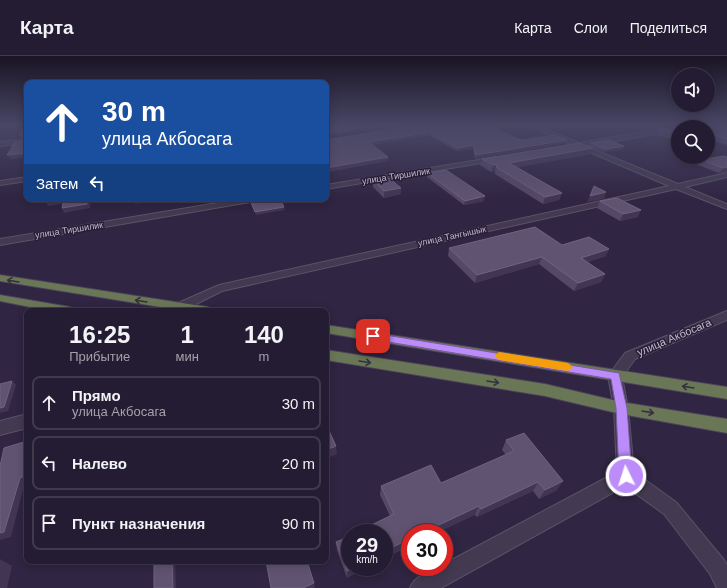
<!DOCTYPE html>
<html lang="ru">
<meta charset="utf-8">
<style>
:root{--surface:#241c32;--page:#2c253a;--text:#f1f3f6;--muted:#a3a1ac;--line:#413a4d}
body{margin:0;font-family:Arial,sans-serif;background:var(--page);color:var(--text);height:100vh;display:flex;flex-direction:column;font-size:15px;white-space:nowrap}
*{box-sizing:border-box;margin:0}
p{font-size:13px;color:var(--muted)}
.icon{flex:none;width:22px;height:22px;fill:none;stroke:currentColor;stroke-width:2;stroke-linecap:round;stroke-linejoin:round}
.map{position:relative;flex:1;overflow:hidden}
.drawer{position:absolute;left:24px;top:252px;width:305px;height:256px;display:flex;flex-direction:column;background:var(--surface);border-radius:8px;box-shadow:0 2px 10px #0003,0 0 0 1px var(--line)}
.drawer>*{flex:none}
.guide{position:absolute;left:24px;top:24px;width:305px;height:122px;border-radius:8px;box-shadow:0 2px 10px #0003,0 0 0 1px var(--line);background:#1a4fa0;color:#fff;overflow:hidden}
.buttons{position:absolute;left:671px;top:12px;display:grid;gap:8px}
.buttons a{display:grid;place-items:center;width:44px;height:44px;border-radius:50%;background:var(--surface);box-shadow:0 2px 10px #0003,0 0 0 1px var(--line);font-size:20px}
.speed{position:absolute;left:341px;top:468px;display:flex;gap:8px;font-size:20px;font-weight:700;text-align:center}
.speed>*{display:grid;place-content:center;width:52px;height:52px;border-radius:50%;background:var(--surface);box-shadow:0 2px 10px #0003,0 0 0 1px var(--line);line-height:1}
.speed small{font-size:10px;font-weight:400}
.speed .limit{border:6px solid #d22;background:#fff;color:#111}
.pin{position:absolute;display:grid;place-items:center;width:34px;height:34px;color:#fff;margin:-17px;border-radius:8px;box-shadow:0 2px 6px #0006}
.me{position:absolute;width:44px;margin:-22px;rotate:356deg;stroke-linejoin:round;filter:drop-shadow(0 0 3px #0008)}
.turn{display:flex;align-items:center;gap:14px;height:84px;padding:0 12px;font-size:18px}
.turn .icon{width:52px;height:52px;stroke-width:2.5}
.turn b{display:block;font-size:28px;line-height:34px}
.then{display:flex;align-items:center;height:38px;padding:0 12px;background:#0003;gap:8px;font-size:15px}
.eta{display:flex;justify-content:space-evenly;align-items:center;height:68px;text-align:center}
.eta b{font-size:24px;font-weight:600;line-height:28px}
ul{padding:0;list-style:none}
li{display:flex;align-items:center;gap:12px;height:54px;margin:0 8px 6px;padding:0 4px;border:2px solid var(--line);border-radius:8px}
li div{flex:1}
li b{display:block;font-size:15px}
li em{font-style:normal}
header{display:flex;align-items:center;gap:24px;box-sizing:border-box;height:56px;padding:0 20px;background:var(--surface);border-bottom:1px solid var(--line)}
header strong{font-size:19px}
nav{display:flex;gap:22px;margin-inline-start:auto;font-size:14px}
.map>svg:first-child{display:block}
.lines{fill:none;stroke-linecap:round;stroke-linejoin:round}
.minor-casing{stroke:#5b5269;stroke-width:2}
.highway-casing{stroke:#4b4159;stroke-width:2}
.minor{fill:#433a51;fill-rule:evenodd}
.highway{fill:#6a7757;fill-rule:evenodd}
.wall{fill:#544767}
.shaded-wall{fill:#413553}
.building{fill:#605371;stroke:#6f637f}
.oneway{stroke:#35303d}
.route{fill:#bc8dfa;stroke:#7a5ca2}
.slow{fill:#f59e0b}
.labels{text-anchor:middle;stroke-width:3;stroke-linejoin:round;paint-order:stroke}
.far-street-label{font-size:9px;fill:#c0b7cb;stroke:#281e37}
.street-label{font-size:11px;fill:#c0b7cb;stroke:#281e37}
</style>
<header>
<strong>Карта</strong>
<nav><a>Карта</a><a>Слои</a><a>Поделиться</a></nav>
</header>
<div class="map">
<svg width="727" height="532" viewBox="0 0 727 532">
<rect width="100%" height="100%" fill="#302542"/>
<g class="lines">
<defs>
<g id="minor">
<path d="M527,69h8l44,18 99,-17 2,1h-2v3l-93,16 93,38 49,-11v4l-42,10 42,17v5l-51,-20 -454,102 -38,19h-8l-2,-3 2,-3 43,-19 450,-99 -91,-39 -13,1v-2l6,-2z"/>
<path d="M27,83v4l-27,3v-4z"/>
<path d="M497,101l2,1v2l-173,29v-4z"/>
<path d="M27,121v4l-27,4v-4z"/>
<path d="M242,143h18l-4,2 -256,44v-6z"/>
<path d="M727,255v9l-92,39 -13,18 6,31 6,64 42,30 48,58 3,5v23h-10l-7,-14 -46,-60 -39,-28 -184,102h-31c4,-11 22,-21 34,-21v-3l173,-92 -3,-64 -6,-32 17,-23z"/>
<path d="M27,358v14l-27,7v-14z"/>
</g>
<g id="highway">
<path d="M0,219l208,32 6,4h-29l-185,-30z"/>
<path d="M0,239l70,12 6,4h-26l-50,-10z"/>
<path d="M326,269l401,62v12l-401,-66z"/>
<path d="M326,294l219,34 76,18 106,17v14l-106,-19 -76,-18 -219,-36z"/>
</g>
</defs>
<use href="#minor" class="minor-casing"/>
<use href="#highway" class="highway-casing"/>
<use href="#minor" class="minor"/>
<use href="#highway" class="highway"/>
</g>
<g class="wall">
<path d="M0,69h27v32l-17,2 16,-19v-2h-5l-2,-3 5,-9 -24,2z"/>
<path d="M417,69l98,13 7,2 44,3 -91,16 -2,-10 -16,2 -28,-16 -57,10 16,12 -1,4 -61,11v-32z"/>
<path d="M628,69h46l-30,5z"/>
<path d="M727,69v20l-19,-6v-12z"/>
<path d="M678,71v13h-4l-17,-5 2,-5z"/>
<path d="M591,87l33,3 -1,3 -18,3 -16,-6z"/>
<path d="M591,98l-74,13 45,26 -3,7 -16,4 -48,-30v-3l-4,1 -11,-7 2,-6z"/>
<path d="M727,101v15l-8,1 -21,-8 3,-5z"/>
<path d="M427,117l57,28 -20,4 -37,-28z"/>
<path d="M373,124l28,14 -17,4 -11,-11z"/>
<path d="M600,145l38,16 -18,4 -23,-13z"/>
<path d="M449,192l157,8 -19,6 18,12 -4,8 -27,9 -35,-27 -64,19 -27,-27z"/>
<path d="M506,384l51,50 -18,9 -6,-8 -56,26 -2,-2 -65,18v13l-21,10 1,-40 -10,-21 1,-9 60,-3 65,-28 -4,-5z"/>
<path d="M350,480l-3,42 -10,-28 -1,-8z"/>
</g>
<g class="shaded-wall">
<path d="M0,69h27v1l-27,2z"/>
<path d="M386,69h22l-82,11v-3z"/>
<path d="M650,69h24l-30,5 2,-4z"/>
<path d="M430,76l-1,3 -60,11v-4z"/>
<path d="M678,79v5h-4l2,-4z"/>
<path d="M567,84l-1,3 -91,16 1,-4z"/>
<path d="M474,89l-1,4 -16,2 1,-3z"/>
<path d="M624,90l-1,3 -18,3 1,-3z"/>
<path d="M593,92l-2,6 -83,15 1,-6z"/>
<path d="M27,97v4l-17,2 -3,-4z"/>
<path d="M388,101l-1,4 -61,11v-4z"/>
<path d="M493,109h5l-2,2 -1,4 -4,1z"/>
<path d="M727,111v5l-8,1 4,-5z"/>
<path d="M401,132v6l-17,4v-7z"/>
<path d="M606,136l-2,7 -17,3 3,-6z"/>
<path d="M562,137l-3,7 -16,4 2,-7z"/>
<path d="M485,140l-1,5 -20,4 1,-4z"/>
<path d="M62,143h3l2,4 -19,3 -2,-5z"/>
<path d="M88,143h3l-1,9 -26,5 -2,-5z"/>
<path d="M145,143h15v1l-25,4 -1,-3z"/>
<path d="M284,151l1,3 -29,5 -1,-3z"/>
<path d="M641,154l-3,7 -18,4 3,-7z"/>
<path d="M609,193l-3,7 -29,10 4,-8z"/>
<path d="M542,201l-3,7 -64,19 2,-8z"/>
<path d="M605,218l-4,8 -27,9 4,-8z"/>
<path d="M12,325l4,4 -8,26 -8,2v-5z"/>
<path d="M336,390l1,8 -11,5v-9z"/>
<path d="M27,419v7h-2l-14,55 -11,3v-7l20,-55z"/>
<path d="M563,425l-6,9 -18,9 6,-9z"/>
<path d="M538,426l-5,9 -56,26 4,-8z"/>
<path d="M479,450l-4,9 -38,18h-15z"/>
<path d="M410,483v7l-26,12v-7z"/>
<path d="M0,503l12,7 -5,22h-7z"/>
<path d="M172,505h3l1,27h-3z"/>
<path d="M355,511h13l-21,11v-7z"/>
<path d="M314,527l1,5h-12z"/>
</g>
<g class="building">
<path d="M24,69h3v28l-20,2 8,-13 11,-2v-6l-7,1z"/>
<path d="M326,69h60l-60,8z"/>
<path d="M417,69h72l26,13 7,2 32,-5 13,5 -91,15 -2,-10 -16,3 -28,-16 -61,10 19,15 -62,11v-28z"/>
<path d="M681,69h46v14l-19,-6v-6h-28z"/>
<path d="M678,71v8l-2,1 -17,-6z"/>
<path d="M608,84l16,6 -18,3 -15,-6z"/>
<path d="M579,87l14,5 -84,15 53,30 -17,4 -49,-30 2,-2h-5l-11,-6z"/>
<path d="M723,100l4,1v10l-4,1 -22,-8z"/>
<path d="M446,114l39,26 -20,5 -38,-28z"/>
<path d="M389,122l12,10 -17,3 -11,-11z"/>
<path d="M594,130l12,6 -16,4z"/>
<path d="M617,142l24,12 -18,4 -23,-13z"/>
<path d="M47,143h15l-16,2z"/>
<path d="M64,143h24l-1,5 -25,4z"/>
<path d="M134,143h11l-11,2z"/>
<path d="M253,143h27l4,8 -29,5 -5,-12z"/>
<path d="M535,171l27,18 27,-8 20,12 -28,9 24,16 -27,9 -36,-26 -65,18 -28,-27z"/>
<path d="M12,325l-8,26 -4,1v-24z"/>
<path d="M326,368l10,22 -10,4z"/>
<path d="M524,377l39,48 -18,9 -7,-8 -57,27 -2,-3 -57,27h-12v6l-26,12v-18h-29l39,-19 -13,-28 50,-21 10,18 73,-32 -8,-11z"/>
<path d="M27,385v34l-7,3 -16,54 -4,1v-67l4,-18z"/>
<path d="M350,480v31h5l-8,4 -11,-29z"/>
<path d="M162,505h10l1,27h-19v-24z"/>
<path d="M266,505h41l7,22 -11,5h-32z"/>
</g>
<defs><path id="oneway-shaft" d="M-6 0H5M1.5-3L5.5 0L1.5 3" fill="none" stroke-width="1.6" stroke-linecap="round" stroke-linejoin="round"/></defs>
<g class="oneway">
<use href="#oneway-shaft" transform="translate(13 225) rotate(-171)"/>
<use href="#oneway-shaft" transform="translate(141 245) rotate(-171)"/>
<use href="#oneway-shaft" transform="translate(365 306) rotate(9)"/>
<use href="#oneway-shaft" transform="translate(493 326) rotate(9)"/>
<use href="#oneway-shaft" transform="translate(688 331) rotate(-171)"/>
<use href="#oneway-shaft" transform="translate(648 356) rotate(10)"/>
</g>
<linearGradient id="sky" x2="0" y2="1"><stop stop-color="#1a1424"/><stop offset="0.48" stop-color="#484665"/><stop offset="1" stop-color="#484665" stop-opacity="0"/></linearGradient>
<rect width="727" height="144" fill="url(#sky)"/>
<path class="route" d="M373,277l246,40 8,35 5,68 -2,5 -4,1 -5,-1 -2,-5 -3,-68 -5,-29 -241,-40 -2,-3z"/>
<path class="slow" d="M499,296l69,11 5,4 -5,4 -69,-11 -5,-4z"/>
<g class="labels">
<g class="far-street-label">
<text transform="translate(396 120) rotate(-9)" y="3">улица Тиршилик</text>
<text transform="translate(69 174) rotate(-9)" y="3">улица Тиршилик</text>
<text transform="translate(452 180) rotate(-12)" y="3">улица Тангышык</text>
</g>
<g class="street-label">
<text transform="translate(674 281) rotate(-23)" y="4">улица Акбосага</text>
</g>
</g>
</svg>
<div class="buttons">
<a><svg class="icon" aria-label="sound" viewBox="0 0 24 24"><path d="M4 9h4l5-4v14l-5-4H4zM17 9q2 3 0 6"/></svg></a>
<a><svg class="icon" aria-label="search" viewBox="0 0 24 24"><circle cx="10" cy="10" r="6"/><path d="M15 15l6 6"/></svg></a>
</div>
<div class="speed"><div>29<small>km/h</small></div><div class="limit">30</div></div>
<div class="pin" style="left:373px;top:280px;background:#d93025"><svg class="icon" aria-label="arrive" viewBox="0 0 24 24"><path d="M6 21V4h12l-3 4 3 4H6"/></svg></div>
<svg class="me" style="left:626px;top:420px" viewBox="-20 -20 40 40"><circle r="17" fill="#bc8dfa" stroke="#fff" stroke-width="3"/><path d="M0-11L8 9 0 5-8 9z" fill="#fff"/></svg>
<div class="guide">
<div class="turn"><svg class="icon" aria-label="ahead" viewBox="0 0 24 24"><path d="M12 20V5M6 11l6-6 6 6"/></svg><div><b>30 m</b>улица Акбосага</div></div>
<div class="then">Затем<svg class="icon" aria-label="left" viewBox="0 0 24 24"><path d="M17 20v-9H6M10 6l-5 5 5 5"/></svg></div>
</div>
<section class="drawer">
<div class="eta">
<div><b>16:25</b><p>Прибытие</p></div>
<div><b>1</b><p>мин</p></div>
<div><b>140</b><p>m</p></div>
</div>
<ul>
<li><svg class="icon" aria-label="ahead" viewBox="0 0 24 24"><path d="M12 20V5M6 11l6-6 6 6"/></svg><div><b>Прямо</b><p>улица Акбосага</p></div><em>30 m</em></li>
<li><svg class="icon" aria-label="left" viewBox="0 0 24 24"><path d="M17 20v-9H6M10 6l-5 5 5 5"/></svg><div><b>Налево</b></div><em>20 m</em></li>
<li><svg class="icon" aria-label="arrive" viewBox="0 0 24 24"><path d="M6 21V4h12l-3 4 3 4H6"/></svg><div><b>Пункт назначения</b></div><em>90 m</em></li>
</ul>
</section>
</div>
